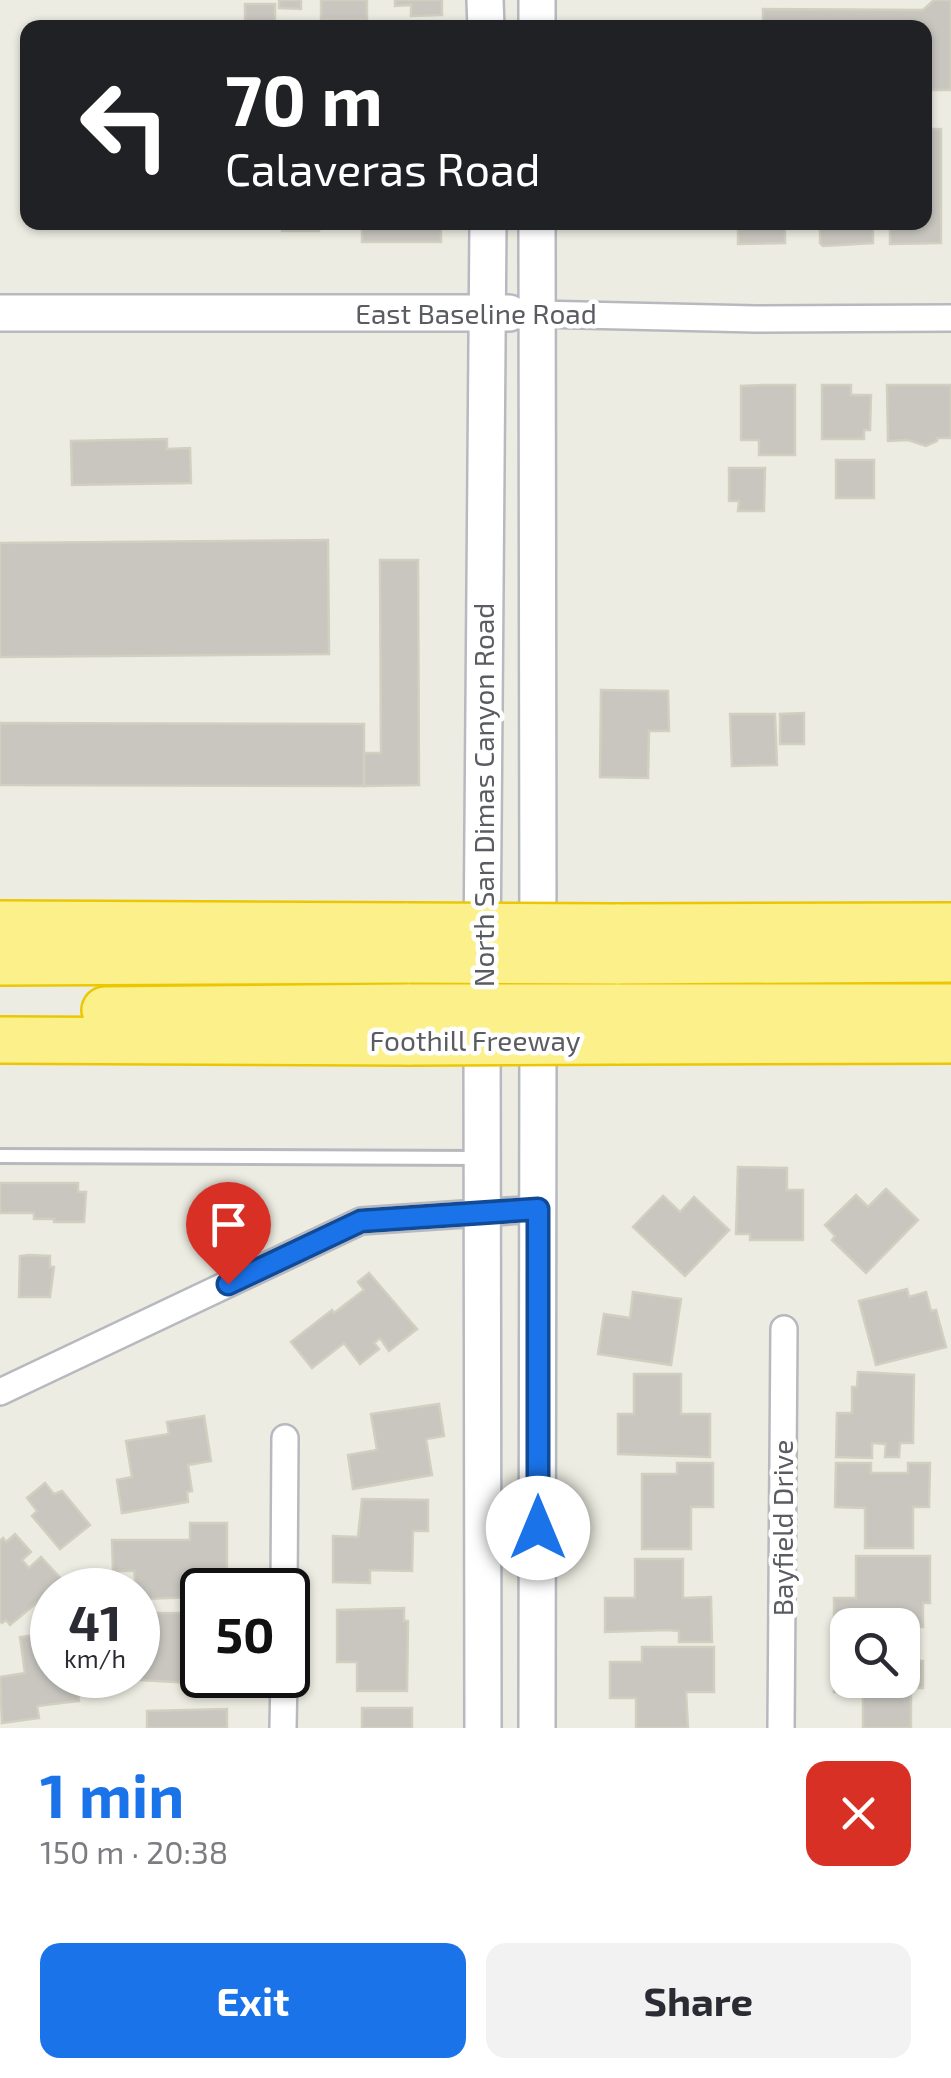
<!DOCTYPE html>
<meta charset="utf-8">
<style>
:root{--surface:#fff;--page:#f2f2f3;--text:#2b2b33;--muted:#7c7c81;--accent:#1a73e8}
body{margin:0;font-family:"Exo 2",sans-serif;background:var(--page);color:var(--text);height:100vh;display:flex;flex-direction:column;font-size:38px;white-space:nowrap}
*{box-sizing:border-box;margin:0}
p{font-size:32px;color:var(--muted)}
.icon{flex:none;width:55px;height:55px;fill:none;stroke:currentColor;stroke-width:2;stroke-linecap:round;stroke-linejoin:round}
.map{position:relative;height:1728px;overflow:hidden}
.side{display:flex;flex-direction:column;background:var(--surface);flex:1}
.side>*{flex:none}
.hud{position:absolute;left:20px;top:20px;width:912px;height:210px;border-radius:20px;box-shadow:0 2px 8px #0004;background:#202124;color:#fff;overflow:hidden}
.controls{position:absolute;left:830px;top:1608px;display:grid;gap:20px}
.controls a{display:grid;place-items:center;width:90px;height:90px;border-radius:20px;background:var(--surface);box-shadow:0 2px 8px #0004;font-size:50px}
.speed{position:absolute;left:30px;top:1568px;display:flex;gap:20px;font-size:50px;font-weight:700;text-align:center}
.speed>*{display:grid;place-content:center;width:130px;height:130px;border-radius:50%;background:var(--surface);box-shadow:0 2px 8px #0004;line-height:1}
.speed small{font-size:25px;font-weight:400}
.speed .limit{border:5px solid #111;border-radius:15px;background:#fff;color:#111}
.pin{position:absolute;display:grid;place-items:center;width:85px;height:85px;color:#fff;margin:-102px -42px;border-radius:50% 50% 50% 0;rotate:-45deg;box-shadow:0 0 10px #0007}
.pin .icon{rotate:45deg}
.me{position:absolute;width:110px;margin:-55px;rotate:0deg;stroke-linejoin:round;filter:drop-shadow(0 0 8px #0008)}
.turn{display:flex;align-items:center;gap:35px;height:210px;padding:0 40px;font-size:45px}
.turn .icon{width:130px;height:130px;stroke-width:2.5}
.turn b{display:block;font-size:70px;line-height:85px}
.round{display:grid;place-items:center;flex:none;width:105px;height:105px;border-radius:20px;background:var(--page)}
.summary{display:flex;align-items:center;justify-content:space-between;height:170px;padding:0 40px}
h1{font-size:60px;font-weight:700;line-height:75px;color:var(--accent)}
.action{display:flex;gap:20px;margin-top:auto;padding:20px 40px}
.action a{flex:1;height:115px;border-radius:20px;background:var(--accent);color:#fff;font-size:40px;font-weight:700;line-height:115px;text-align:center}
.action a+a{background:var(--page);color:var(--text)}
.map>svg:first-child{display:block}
.building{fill:#c8c6bf;stroke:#d1cfc0;stroke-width:2.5}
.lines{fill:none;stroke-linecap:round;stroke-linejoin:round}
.service-casing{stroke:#b7b9be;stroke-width:18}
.minor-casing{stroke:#b7b9be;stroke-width:30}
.secondary-casing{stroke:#b7b9c0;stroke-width:40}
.motorway-casing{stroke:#ebc703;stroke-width:50}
.service{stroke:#fff;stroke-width:12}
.minor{stroke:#fff;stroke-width:25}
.secondary{stroke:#fff;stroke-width:35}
.motorway{stroke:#fbf08a;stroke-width:45}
.motorway-bridge-casing{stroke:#ebc703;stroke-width:50;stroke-linecap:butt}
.motorway-bridge{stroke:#fbf08a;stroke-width:45}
.route-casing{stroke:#114b97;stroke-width:25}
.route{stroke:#1a73e8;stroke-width:18}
.labels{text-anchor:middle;stroke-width:9;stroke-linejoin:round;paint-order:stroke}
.street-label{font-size:28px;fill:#5a5c62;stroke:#fff}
</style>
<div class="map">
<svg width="951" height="1728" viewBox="0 0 951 1728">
<rect width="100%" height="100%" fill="#edece2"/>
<g class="building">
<path d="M279,0h22v9l-22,-1z"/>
<rect x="321" y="0" width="46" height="19"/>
<path d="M395,0h47v15l-31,1v-11l-16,1z"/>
<path d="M934,0h17v90h-26v-62h-162v-19l160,1z"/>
<rect x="245" y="4" width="30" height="24"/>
<path d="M925,129h16v114l-51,1v-22h35z"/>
<rect x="282" y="222" width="37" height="9"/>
<path d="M362,222h89v6h-10v14h-79z"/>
<path d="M738,222h47v21l-47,1z"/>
<path d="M820,222h53v21l-50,3 -3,-3z"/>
<path d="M763,385h32v70h-36v-15h-18v-54z"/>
<path d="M822,385h29v10h20l-1,35h-6v9h-42z"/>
<path d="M887,385h64v53h-14v3l-11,5 -18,-6 -20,1z"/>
<path d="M167,439v10l23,-1 1,35 -119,2 -1,-44z"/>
<rect x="836" y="460" width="38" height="38"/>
<path d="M729,468h36l-1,43h-26l1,-10h-10z"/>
<path d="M328,540l1,114 -329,3v-114z"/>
<path d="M380,560h38l1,225 -55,1v-33h17z"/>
<path d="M601,690l67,1 1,40h-20l-1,47 -48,-1z"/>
<path d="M804,713v31h-24v-30z"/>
<path d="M730,714h45l2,51 -45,1z"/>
<path d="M0,723l364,1v62l-364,-1z"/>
<path d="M738,1167l49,1v22h16v50h-53v-6h-14z"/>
<path d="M0,1183h78v9h8l-2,30h-30v-3h-20v-6h-34z"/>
<path d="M886,1189l32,31 -52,53 -34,-33 3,-4 -10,-11 31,-30 12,12z"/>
<path d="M663,1196l17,16 14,-15 35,33 -44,46 -52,-49z"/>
<path d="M29,1255l21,1v11h4l-4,30h-31l1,-41z"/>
<path d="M369,1273l48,56 -28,22 -9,-13 -6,5 5,6 -19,15 -16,-21 -32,25 -21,-26 41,-32 2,3 30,-23 -6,-8z"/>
<path d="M907,1289l2,8 17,-5 5,19 5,-1 10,37 -70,18 -17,-64z"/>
<path d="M633,1292l48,7 -10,66 -73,-11 6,-40 26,4z"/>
<path d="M858,1372l56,3 -1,68h-13l-1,14h-14l1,-13 -14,-1v15l-36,-1 1,-44h15v-26h5z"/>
<path d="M634,1374h47v40h29v43l-92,-3v-40h16z"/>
<path d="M439,1404l5,32 -18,3 6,36 -79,14 -5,-34 29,-5 -6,-36z"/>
<path d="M204,1416l7,45 -23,4 4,26 -5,1 1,10 -66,11 -5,-33 15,-3 -6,-36 43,-7 -2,-12z"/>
<path d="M677,1463h36v44h-22v42h-49v-75h35z"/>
<path d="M836,1463h35v10h37v-10h22l-1,44h-16v41h-48v-40l-30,-1z"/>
<path d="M45,1483l9,11 8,-3 28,34 -30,24 -28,-33 5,-5 -10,-13z"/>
<path d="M362,1499l66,1v31h-15l-1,40 -42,-1v13l-37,-1v-46l25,1z"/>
<path d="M190,1523h37v46h-27v28l-62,2 -4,-28h-21l-1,-31h78z"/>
<path d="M15,1534l16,18 -9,8 7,8 12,-11 22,24 -53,44 -4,-5 -4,3 -2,-2v-80l3,-3 3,4z"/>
<path d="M856,1556h74v47h-7v24h-18l-3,4v-6h-54v17h-14v-44h22z"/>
<path d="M635,1559h48v39l28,-1 1,45h-33v-11l-12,-1 -62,2v-34h30z"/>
<path d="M404,1608v13h4l-1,70h-50v-29h-20v-52z"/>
<path d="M152,1613h50v62h21l1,10 -83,-5v-40h11z"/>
<path d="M52,1633v42h24l3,26 -42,5 2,12 -37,5 -2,-46 25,-4 -5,-36z"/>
<path d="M642,1647h72v45h-28l2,36h-52v-30h-26v-36h32z"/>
<path d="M834,1647h14v33h54v-32h5v11l16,2v27h-12v40h-48v-36h-29z"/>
<rect x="362" y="1708" width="50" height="20"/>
<path d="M227,1709v19h-80v-17z"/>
</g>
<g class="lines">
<defs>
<path id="service" d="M0,1156l478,2"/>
<g id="minor">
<path d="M537,314l219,5 195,-1"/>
<path d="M0,1392l361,-171 177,-12"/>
<path d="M284,1590l1,-152"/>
<path d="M283,1728l1,-53"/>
<path d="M781,1728l3,-399"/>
</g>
<g id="secondary">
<path d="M485,0l1,28"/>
<path d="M537,0v28"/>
<path d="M537,222l1,729"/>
<path d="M0,313h509"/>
<path d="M482,951l6,-729"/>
<path d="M482,1018l1,710"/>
<path d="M537,1728l1,-710"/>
</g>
<g id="motorway">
<path d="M0,924l408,2"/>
<path d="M616,927l335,-1"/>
<path d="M616,961l335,-2"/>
<path d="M0,962l410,-2"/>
<path d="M615,1007h336"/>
<path d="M105,1010l305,-3"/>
<path d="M0,1040l410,2"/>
<path d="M617,1041l334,-1"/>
</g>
</defs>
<use href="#service" class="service-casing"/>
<use href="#minor" class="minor-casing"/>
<use href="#secondary" class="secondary-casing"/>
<use href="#motorway" class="motorway-casing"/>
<use href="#service" class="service"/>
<use href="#minor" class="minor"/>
<use href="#secondary" class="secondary"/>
<use href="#motorway" class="motorway"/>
<defs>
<g id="motorway-bridge">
<path d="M408,926l208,1"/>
<path d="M410,960l206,1"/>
<path d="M410,1007h205"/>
<path d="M410,1042l207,-1"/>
</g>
</defs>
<use href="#motorway-bridge" class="motorway-bridge-casing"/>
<use href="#motorway-bridge" class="motorway-bridge"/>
</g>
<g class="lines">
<defs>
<path id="route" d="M228,1284l133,-63 177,-12v319"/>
</defs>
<use href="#route" class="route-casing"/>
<use href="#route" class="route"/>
</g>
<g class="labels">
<g class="street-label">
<text x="476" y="324">East Baseline Road</text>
<text transform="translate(484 795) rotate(-90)" y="10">North San Dimas Canyon Road</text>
<text x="475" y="1051">Foothill Freeway</text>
<text transform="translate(783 1528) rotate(-90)" y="10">Bayfield Drive</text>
</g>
</g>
</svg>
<div class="controls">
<a><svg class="icon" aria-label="search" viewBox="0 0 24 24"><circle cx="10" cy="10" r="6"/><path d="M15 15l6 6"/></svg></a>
</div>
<div class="speed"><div>41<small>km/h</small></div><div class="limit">50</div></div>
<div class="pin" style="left:228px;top:1284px;background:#d93025"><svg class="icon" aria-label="arrive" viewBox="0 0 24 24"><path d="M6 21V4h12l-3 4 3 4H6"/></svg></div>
<svg class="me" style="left:538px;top:1528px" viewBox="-20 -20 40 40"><circle r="19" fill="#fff"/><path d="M0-13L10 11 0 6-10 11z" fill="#1a73e8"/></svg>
<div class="hud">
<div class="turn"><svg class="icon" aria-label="left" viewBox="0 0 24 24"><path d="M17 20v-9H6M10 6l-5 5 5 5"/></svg><div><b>70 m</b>Calaveras Road</div></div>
</div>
</div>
<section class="side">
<div class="summary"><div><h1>1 min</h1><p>150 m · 20:38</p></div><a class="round" style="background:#d93025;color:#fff"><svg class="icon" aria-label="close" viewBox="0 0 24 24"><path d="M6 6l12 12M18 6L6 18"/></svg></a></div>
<div class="action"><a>Exit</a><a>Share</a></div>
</section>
